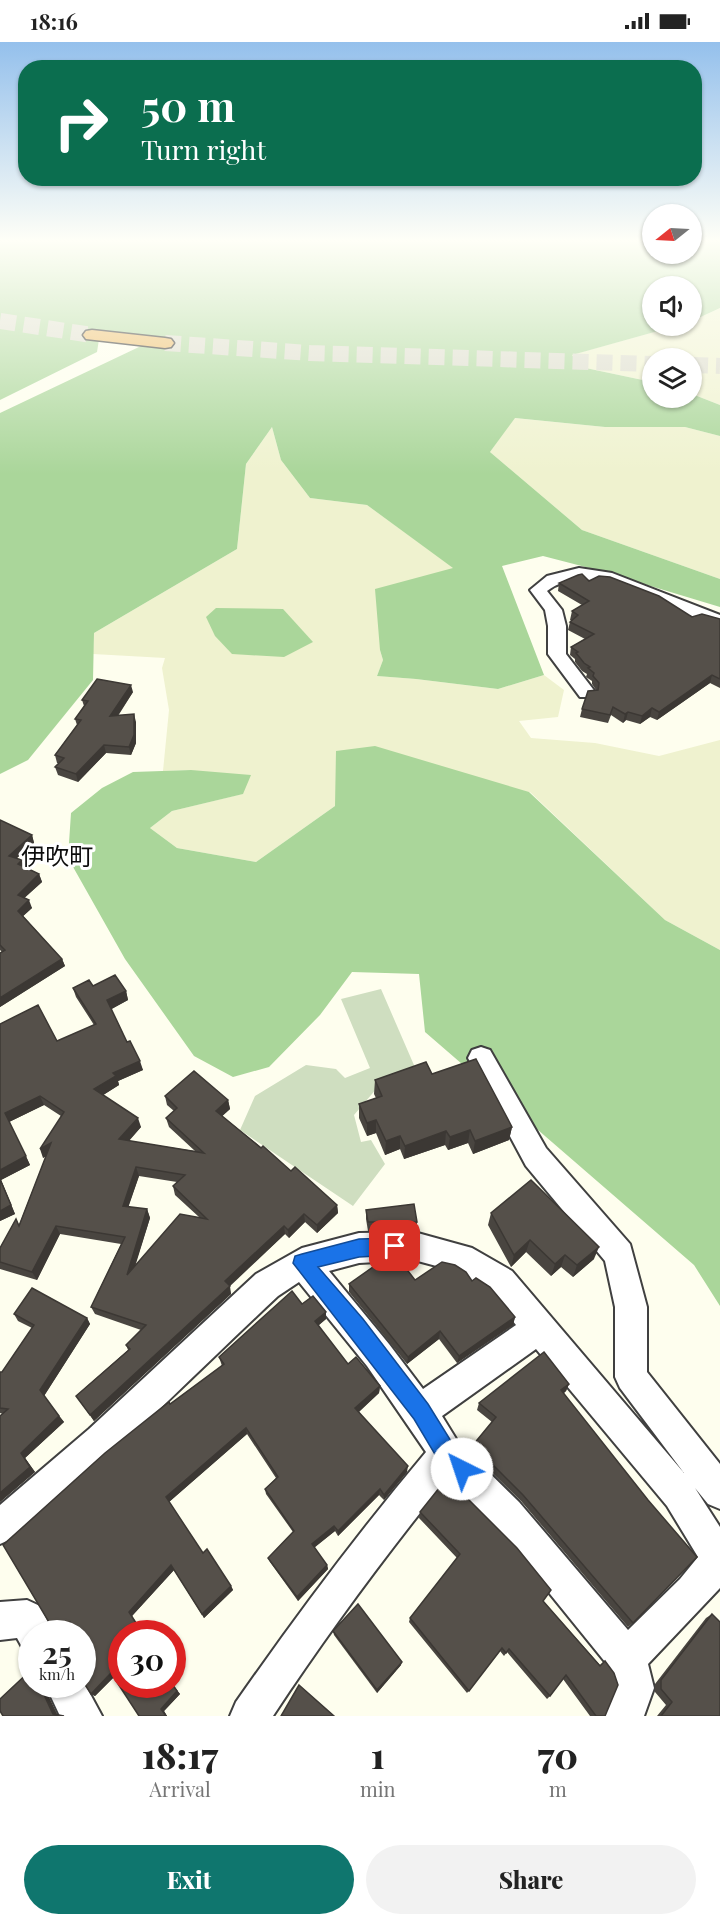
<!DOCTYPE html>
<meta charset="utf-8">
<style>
:root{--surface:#fff;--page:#f2f2f2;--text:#222;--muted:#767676;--accent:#0f766e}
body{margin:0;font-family:"Playfair Display","Noto Sans JP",serif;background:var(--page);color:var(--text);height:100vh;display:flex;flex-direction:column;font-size:22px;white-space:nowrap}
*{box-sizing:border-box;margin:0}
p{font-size:20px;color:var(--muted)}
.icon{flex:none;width:33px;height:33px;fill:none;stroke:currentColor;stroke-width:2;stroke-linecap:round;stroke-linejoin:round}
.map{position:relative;height:1674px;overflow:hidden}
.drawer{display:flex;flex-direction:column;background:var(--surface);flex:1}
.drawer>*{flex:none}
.banner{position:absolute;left:18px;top:18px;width:684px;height:126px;border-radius:24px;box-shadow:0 2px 4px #0004;background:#0b6e4f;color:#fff;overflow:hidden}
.needle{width:39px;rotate:252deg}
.tools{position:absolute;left:642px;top:162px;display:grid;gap:12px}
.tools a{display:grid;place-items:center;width:60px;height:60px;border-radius:50%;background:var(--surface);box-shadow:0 2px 4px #0004;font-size:30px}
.speed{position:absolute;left:18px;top:1578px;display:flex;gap:12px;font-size:30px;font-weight:700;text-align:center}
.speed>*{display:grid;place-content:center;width:78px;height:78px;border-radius:50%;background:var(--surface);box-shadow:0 2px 4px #0004;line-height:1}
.speed small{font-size:15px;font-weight:400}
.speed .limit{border:9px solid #d22;background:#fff;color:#111}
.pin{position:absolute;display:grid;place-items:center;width:51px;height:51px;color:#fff;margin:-26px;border-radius:12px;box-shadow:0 3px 9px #0006}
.me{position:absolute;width:66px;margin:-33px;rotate:319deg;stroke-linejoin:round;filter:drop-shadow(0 0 4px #0008)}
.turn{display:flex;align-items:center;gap:21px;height:126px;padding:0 24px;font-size:27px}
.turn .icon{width:78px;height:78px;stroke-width:2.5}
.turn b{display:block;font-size:42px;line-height:51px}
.eta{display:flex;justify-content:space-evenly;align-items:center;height:102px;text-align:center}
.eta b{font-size:36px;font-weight:800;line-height:42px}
.cta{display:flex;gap:12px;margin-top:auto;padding:12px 24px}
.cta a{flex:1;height:69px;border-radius:36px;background:var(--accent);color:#fff;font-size:24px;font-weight:800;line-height:69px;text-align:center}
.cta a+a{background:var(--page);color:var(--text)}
.status{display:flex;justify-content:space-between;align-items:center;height:42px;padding:0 30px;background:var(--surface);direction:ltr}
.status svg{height:16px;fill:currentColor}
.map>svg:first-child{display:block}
.farmland{fill:#eff2cf}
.forest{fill:#aad69a}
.cemetery{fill:#cfdec0}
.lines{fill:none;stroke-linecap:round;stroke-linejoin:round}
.highway-tunnel{stroke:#dadacc;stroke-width:16;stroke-dasharray:16 8;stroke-linecap:butt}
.minor-casing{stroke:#404040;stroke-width:4}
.highway-casing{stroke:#1e1e1e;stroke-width:3}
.minor{fill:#fff;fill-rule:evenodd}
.highway{fill:#ebb75e;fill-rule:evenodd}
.wall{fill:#494540;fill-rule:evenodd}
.shaded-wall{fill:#3c3834}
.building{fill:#55504a;stroke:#3c3834;stroke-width:1.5;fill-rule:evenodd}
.route{fill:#1a73e8;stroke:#114b97;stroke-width:1.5}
.labels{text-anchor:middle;stroke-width:6;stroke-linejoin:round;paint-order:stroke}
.quarter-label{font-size:24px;fill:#0d0d0d;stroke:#fff}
</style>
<div class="status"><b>18:16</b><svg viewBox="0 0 49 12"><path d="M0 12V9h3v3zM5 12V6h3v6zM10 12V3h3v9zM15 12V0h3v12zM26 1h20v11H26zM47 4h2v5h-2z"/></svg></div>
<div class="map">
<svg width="720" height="1674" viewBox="0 0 720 1674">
<rect width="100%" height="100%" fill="#fefeee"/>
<g class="farmland">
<path d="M720,266v97l-28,-11v-36h-40v24l-71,-15 -10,-12 105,-29h16v-5z"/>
<path d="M514,376l91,9h80l35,9v143l-138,-49 -92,-78z"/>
<path d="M272,385l9,33 29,38 57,7 87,63 -74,82 3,10 -6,16 39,3 82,10 46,-14 20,15 -6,27 -39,4 12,17 64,5 64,13 61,-16v210l-55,-30 -135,-128 -195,14 -79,56 -79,-14 -27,-20 22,-17 70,-17 -51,-24 -28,1 6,-61 -7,-42 3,-10 -72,-4 1,-21 143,-84 9,-85z"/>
</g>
<g class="forest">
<path d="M0,198h652v14h40v-14h28v68l-28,13v-35h-40v40h24l-104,29 9,12 71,15v16h40v-4l28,11v31l-35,-9h-80l-90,-9 -25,34 92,78 138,49v28l-119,-36 -58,-15 -41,10 42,109 -46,14 -82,-10 -39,-3 6,-16 -3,-10 -5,-61 78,-21 -86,-63 -57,-7 -29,-38 -9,-33 -26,37 -9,85 -143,84 -1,47 -65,80 -28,14v-361l160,-76 -60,-4 -3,19 -97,48z"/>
<path d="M216,566l67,1 30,33 -29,15 -52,-3 -17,-18 -9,-19z"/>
<path d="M375,704l154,46 136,128 55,30v356l-26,-41 -269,-233 -6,-58 -67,-2 -32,43 -51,52 -36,10 -39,-21 -69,-97 -57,-101 3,-45 31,-25 31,-16 58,-2 60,5 -8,19 -71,17 -22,17 27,20 79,14 79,-56 1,-55z"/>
</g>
<path class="cemetery" d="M381,947l36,83 -34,9 -29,34 7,27 10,-2 14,24 -32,42 -113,-76 15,-34 51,-31 30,4 9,9 25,-10 -29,-69z"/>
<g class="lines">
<g class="highway-tunnel">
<path d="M0,279l92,14"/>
<path d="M165,301l145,10 342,11"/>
<path d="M692,323l28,1"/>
</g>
<defs>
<g id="minor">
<path d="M579,526l33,5 108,42v11c-49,-12 -127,-71 -173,-35l15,19 4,16v28l30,39 -2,4h-14l-32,-43v-28l-3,-16 -15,-20 17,-14z"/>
<path d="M481,1005l9,3 56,98 84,96 17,63v65l73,92v45l-12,-5 -13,-16 25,39v61l-72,76 6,24 -10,28h-40l12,-28 -6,-20 -115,-142 -48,-47c-62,77 -120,155 -174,237h-43l6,-14c60,-86 122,-169 190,-250l-59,-86 -68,-84 -21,14c-64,60 -126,122 -191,180 -27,24 -53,54 -87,68v-39l89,-76 167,-155 46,-26 57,-15 55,-1 58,16 40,23 172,202 -64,-85 -5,-11v-70l-10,-46 -79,-95 -58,-108 4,-8zM414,1218l41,11 35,22 26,32 -93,64 -34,-45 -60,-73 30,-8zM536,1307l131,157 31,51 -18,22 -52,51 -109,-128 -61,-60 -16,-26z"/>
<path d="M27,1558l13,6 14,28h-22v17l-10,-4 -5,-9 -17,2v-38z"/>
<path d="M82,1637l20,37h-42l-15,-32h37z"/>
</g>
<path id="highway" d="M92,288l73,8 6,1 3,4 -3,4 -6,1 -79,-9 -3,-4 3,-4z"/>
</defs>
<use href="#minor" class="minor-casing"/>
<use href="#highway" class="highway-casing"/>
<use href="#minor" class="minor"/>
<use href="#highway" class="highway"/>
</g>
<g class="wall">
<path d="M589,539l103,36 28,2v69l-10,-5 -53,37 -7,-3 -10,7 -14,-4 -3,3 -12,-8 -3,8 -28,-6 2,-8 14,-19 -4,-6v-3l-6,-4 1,-3 -5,-3 -7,-9v-3l-5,-4 1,-8 14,-8 -17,-9 2,-8 1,-2h-1l2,-9 10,-6 -24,-14 1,-8z"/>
<path d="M133,650l-15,24 18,6v21l-5,12 -25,-2 -28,29 -20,-7 -3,-8 4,-4h-2l-2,-8 22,-30 -2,-6 9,-13 -2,-6z"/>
<path d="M0,778l32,15 2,8 -17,15 7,9 15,7 3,8 -18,16 8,10 -9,8 39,43 3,7 -65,41v-54l2,-1 -2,-2z"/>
<path d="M93,944l33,5 2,9 -17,9 16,33 16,28 -25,11 1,4 -16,10 38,32 -12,14 66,10 -26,-24 -3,-9 8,-7 -7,-6 -2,-9 63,4 2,9 -8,7 69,55 46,34 1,8 -21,20 -12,-11 -16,16 -4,-4 -56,52 2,8 -137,127 -18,-25 52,-46 -2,-5 15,-15 -46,-16 -4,-7 30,-63 -61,-10 -23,46 -37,-11v-21l16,-29 3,6 27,-69 -3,2 18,-42 -17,-11 -35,17 21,43 -29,15 14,34 -15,7v-197l57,17 37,-16 -18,-28 -3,-9zM139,1134l38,6 -4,4 2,9 24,22 -64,48 15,-47 -3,-9 -19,-2z"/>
<path d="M432,1032l80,53 -3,13 -36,14 -5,-11 -20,7 -3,-5 -41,14 -4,-10 -15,6 -9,-22 -9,3 -8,-18v-14l17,-6 -2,-4 1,-14z"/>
<path d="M366,1168l51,12v8l-49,1 -2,-12z"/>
<path d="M491,1171l103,46 -21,18 -12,-10 -10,9 -25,-24 -15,15 -23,-42z"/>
<path d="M385,1226l30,12 57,1 43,36 -2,8 -56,38 -18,-24 -32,25 -58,-72v-8z"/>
<path d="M302,1262l24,8v7l-8,7 30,38 32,22 -1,7 -20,19 48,60 -23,28 -5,-5 -41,41 -3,-5 -21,17 13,17 1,4 -30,32 -28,-39 -2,-4 25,-26 -27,-38 -1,-5 11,-11 -29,-44 -78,68 34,51 28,33 2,4 -29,28 -30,-48 -42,46 -10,18 58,60 -16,17 3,5h-28l-25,-39 -19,19 -4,-2 -2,-42 -15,-25 -7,7h-11l114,-230 52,-38 -3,-9z"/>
<path d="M14,1272l73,4 3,6 -46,72 20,26 -39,36 10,14 -35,30v-86l3,-2 -3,-1v-41h2l30,-44 -14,-7z"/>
<path d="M569,1342l-3,7 -2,2 69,230 -5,4 -107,-126 -50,-49 2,-7 19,-23 -15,-12 2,-7z"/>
<path d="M420,1470l123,89 57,64 5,-4v55h-15l-27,-37 -13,17 -3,3 -40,-47 -3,4 -4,-5 -33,42 -58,-71 1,-4 47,-60 -38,-40z"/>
<path d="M712,1572l8,102h-63l9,-11 -11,-13v-8l51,-66z"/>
<path d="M333,1589l68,34 -24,28 -43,-58z"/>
</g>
<g class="shaded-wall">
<path d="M712,633l-2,8 -53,37 2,-8z"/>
<path d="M131,643l2,7 -21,32 -2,-8z"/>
<path d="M652,666l-2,9 -10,7 2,-8z"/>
<path d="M628,670l-2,8 -3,3 2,-9z"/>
<path d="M134,672l2,8v21l-5,12 -2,-8z"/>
<path d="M104,703l2,8 -28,29 -2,-8z"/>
<path d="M32,793l2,8 -23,20 -2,-7z"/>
<path d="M22,818l2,7 -6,-3z"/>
<path d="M39,832l3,8 -22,20 -2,-7z"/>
<path d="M29,858l3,8 -11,10 -3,-7z"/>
<path d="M62,917l3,7 -65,41v-9z"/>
<path d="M126,949l2,9 -18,10 -3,-10z"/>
<path d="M140,1019l3,9 -25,11 1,4 -22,14 -3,-10 19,-16z"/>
<path d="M40,1054l4,9 -35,17 -4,-9z"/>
<path d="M228,1058l2,9 -12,11 -2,-9z"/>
<path d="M138,1076l3,9 -19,21 -3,-9z"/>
<path d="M376,1078v13l-9,3v-13z"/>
<path d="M512,1085l-3,13 -36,14 2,-13z"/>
<path d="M470,1088l-2,13 -20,7 2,-13z"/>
<path d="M446,1089l-1,14 -41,14 1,-13z"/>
<path d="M400,1094v13l-15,6 1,-14z"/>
<path d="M51,1101l4,8 -12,7 -3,-9z"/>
<path d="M26,1114l4,9 -29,15 14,34 -15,7v-51z"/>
<path d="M136,1125l3,9 -13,38 -3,-8z"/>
<path d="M337,1163l1,8 -21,20v-8z"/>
<path d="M147,1167l3,9 -20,65 -3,-8z"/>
<path d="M304,1172l1,8 -16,16 -1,-8z"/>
<path d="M56,1184l4,8 -23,46 -5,-8z"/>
<path d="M284,1184l1,8 -58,55 -2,-8z"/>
<path d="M530,1198l-4,12 -15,15 3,-12z"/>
<path d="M599,1205l-5,12 -21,18 4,-12z"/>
<path d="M565,1213l-4,12 -10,9 4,-12z"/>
<path d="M230,1244l1,8 -137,127 -4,-6z"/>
<path d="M326,1270v7l-11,9v-7z"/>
<path d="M515,1275l-2,8 -56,38 2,-7z"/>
<path d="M87,1276l3,6 -46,72 -4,-6z"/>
<path d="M440,1289l-1,8 -32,25 1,-7z"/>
<path d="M569,1342l-3,7 -7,6 2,-7z"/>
<path d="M380,1344l-1,7 -24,22v-7z"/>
<path d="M59,1374l5,6 -39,36 10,14 -35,30v-9l21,-40z"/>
<path d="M246,1386l1,6 -78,68 -3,-5z"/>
<path d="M408,1424l-1,6 -23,28v-5z"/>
<path d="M380,1447l-1,6 -41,41v-5z"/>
<path d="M334,1484l1,5 -23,18v-5z"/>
<path d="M171,1523l3,5 -42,46 12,18h-1l-14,-22z"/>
<path d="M327,1523l1,4 -30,32 -1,-4z"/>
<path d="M231,1544l2,4 -29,28 -2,-4z"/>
<path d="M70,1580l5,4 -8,8h-9z"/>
<path d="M402,1620l-1,3 -24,28v-3z"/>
<path d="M111,1631l4,3 -20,20 -4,-2z"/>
<path d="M172,1641l8,11 -16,17 3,5h-1l-5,-7z"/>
<path d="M39,1642h4l15,32 -5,-2z"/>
</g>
<g class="building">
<path d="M582,532l7,7 10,-5 11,1 49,19 33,21 10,-3 18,5v60l-8,-4 -53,37 -7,-4 -10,8 -14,-4 -3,2 -12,-7 -3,8 -28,-6 6,-18 10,-1 1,-7 -6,-7 1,-3 -6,-5 2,-1 -6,-4 -8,-10 2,-1 -7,-5 23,-13 -24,-12 8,-7 -6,-4 17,-10 -30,-18 19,-8z"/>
<path d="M97,637l34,6 -21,31 24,-2v21l-5,12 -25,-2 -28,29 -21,-7 9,-9 -9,-3 26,-35 -6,-1 13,-18 -6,-1z"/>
<path d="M0,778l32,15 -23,21 13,4 -4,4 21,10 -21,21 11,5 -11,11 44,48 -62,39v-45l5,-3 -5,-5z"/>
<path d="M115,933l11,16 -19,9 20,42 3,-1 10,20 -27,12 3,3 -22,13 44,29 -19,21 85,14 -38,-35 11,-10 -12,-12 29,-25 34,29 -12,11 45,37 2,-2 28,25 4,-4 42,38 -20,20 -13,-11 -16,16 -4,-4 -59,55 5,5 -140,129 -14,-19 54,-47 -4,-4 20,-20 -55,-18 34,-70 -69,-11 -24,46 -32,-10v-14l16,-29 3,7 32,-83 -11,6 24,-37 -24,-16 -35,17 21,43 -26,14v-146l38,-19 19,36 39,-17 -23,-36 16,-8 4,6zM136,1125l49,8 -12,11 34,33 -27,-5 -53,61 20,-66 -24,-3z"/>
<path d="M476,1017l36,68 -37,14 -5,-11 -20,7 -4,-6 -41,15 -5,-10 -14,5 -10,-21 -9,3 -8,-19 23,-8 -7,-16 51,-18 6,12z"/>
<path d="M0,1137l11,26 -11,6z"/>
<path d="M531,1138l68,67 -22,18 -12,-10 -10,9 -25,-24 -16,15 -23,-42z"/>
<path d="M414,1162l3,18h-49l-2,-12z"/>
<path d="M398,1216l17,22 27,-18 13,3 11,7 6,9 4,-3 14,9 25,30 -56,39 -19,-25 -32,26 -59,-73 31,-22 5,6z"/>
<path d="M32,1246l55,30 -47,72 19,26 -38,37 9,14 -30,26v-77l8,-7 -8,-1v-36h2l32,-47 -20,-11z"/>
<path d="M292,1249l10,13 11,-8 13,16 -11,9 33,43 8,-7 24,29 -25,22 53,58 -24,29 -4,-6 -42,42 -4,-5 -22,18 15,21 -30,32 -29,-39 26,-27 -29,-42 13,-12 -32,-49 -80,69 37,56 4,-4 24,37 -29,28 -31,-49 -42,47 14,22h-21v50h50l5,7 -16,18 5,7h-27l-28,-43 -20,21 -9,-14v-21l7,-7 -7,-10v-8h-5l-7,-12 -12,12h-2l-53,-89 102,-92 64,-51 1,2 54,-40 -5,-7z"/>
<path d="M544,1310l25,32 -8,6 87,110 49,57 -64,66 -110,-128 -50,-50 23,-28 -17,-14z"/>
<path d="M447,1436l70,70 34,42 -8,11 57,65 5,-5 9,12 4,12 -13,31h-9l-30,-41 -16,21 -41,-47 -3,4 -4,-5 -33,43 -59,-73 50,-64 -40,-42z"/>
<path d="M358,1562l44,58 -25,28 -44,-59z"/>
<path d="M712,1572l8,8v94h-59l11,-14 -11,-13v-9z"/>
<path d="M32,1627v15h7l14,30 11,2h-61l-3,-5v-12z"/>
<path d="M299,1643l35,31h-53z"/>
</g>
<linearGradient id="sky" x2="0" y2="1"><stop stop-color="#94c0ec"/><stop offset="0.46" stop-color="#fffff7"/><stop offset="1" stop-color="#fffff7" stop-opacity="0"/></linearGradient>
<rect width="720" height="432" fill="url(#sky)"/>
<path class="route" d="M395,1196l7,2 2,6 -2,7 -7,2 -36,2 -41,10 45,52 65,85 26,42 15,15 3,8 -3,7 -7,3 -8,-3 -15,-15 -25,-42 -121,-156 2,-7 7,-2 57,-15z"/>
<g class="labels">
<g class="quarter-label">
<text x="57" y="823">伊吹町</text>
</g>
</g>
</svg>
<div class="tools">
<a><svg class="needle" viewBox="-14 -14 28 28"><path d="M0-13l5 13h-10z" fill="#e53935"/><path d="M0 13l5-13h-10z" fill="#767676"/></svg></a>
<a><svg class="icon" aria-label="sound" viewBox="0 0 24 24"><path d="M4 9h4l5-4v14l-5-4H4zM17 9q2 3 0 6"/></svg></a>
<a><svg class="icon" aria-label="layers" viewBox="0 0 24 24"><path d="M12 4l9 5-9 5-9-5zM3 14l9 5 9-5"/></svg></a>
</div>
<div class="speed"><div>25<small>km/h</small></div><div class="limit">30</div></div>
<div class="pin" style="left:395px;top:1204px;background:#d93025"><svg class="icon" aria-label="arrive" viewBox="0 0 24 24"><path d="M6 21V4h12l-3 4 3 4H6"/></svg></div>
<svg class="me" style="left:462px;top:1427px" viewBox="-20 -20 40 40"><circle r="19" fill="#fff"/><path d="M0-13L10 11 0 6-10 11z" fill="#1a73e8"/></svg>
<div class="banner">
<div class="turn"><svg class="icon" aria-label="right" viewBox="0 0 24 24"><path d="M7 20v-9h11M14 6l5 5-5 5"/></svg><div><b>50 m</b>Turn right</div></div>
</div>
</div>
<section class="drawer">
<div class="eta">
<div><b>18:17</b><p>Arrival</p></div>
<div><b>1</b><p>min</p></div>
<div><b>70</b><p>m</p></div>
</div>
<div class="cta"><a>Exit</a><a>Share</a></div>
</section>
